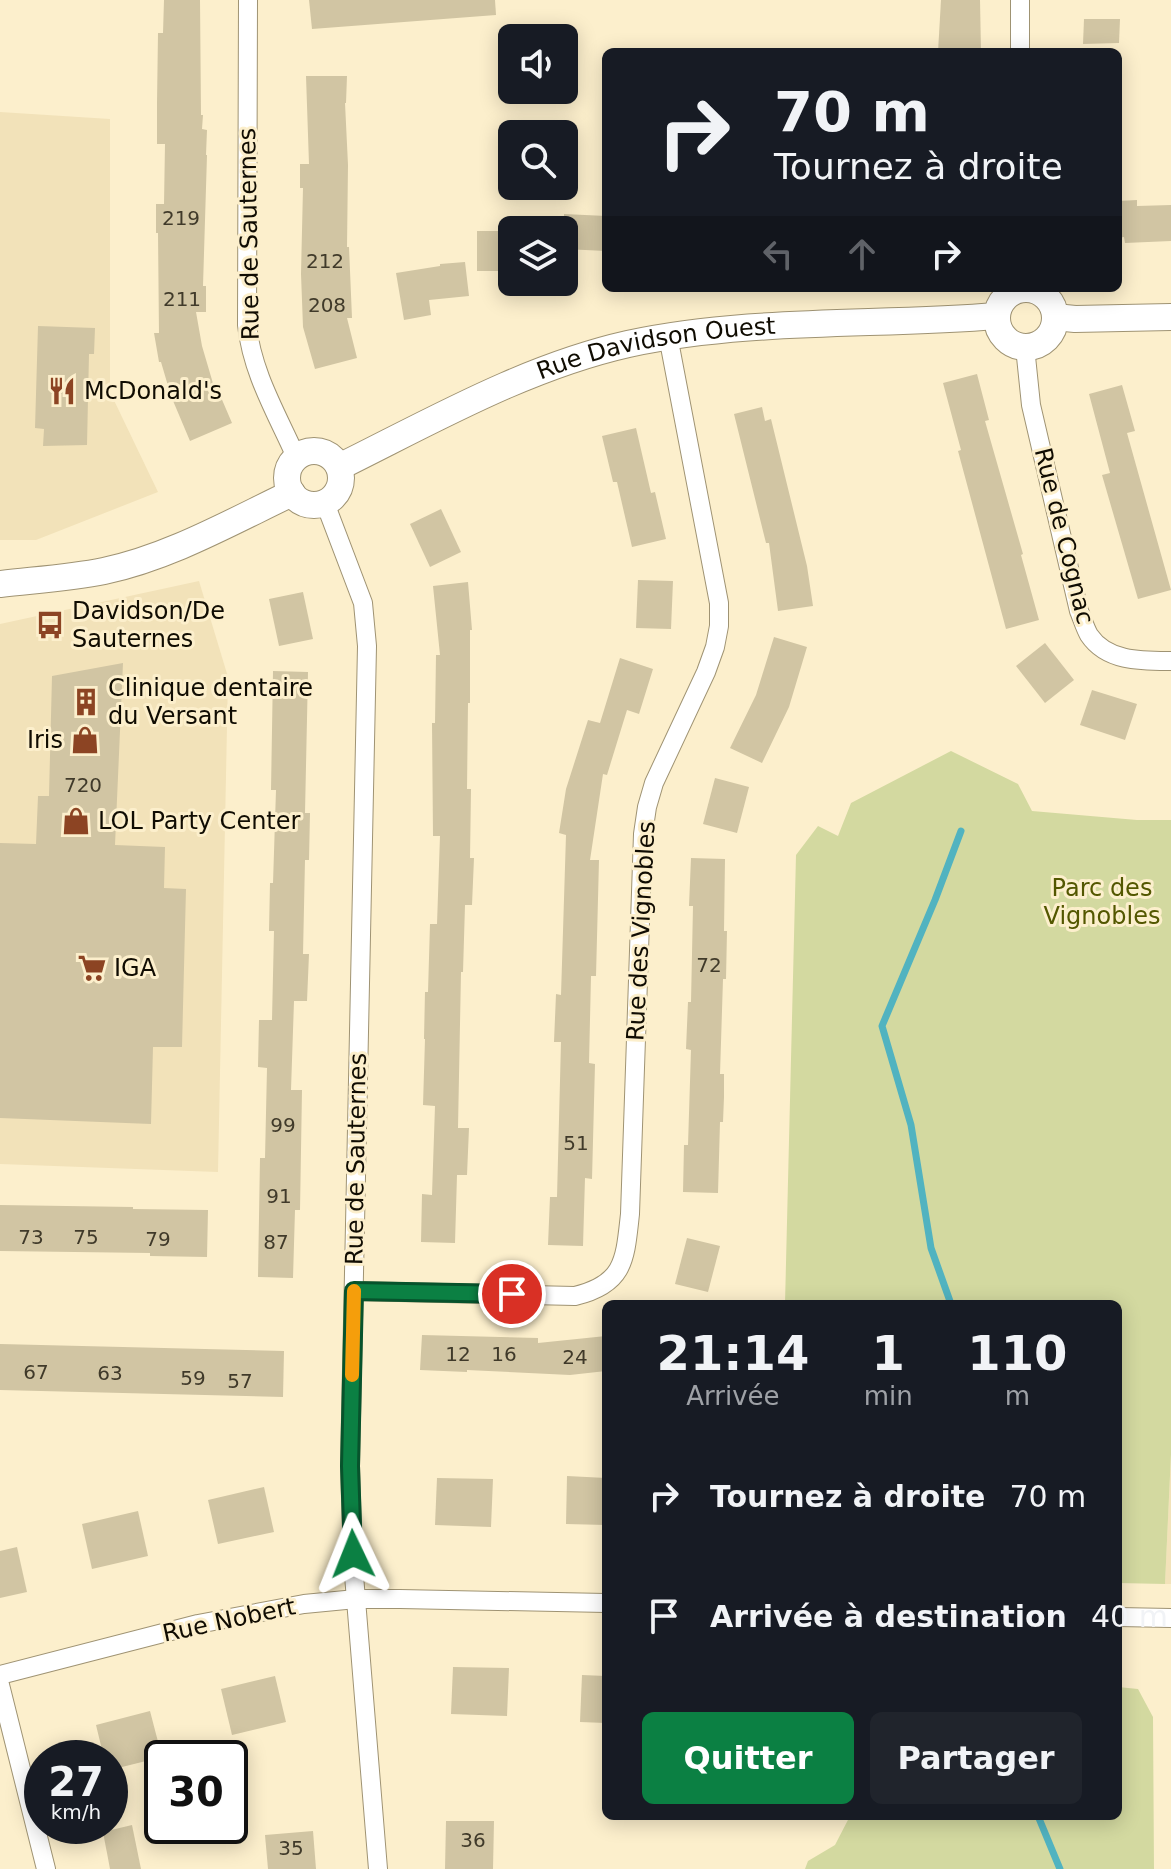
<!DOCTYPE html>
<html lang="fr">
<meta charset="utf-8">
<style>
:root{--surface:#171b24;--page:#20242c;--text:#f1f3f6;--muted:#9ea1a6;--accent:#0b8043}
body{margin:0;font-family:"DejaVu Sans",sans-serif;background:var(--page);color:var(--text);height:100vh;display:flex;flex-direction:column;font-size:30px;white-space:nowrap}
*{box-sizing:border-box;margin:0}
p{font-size:26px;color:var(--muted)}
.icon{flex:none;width:44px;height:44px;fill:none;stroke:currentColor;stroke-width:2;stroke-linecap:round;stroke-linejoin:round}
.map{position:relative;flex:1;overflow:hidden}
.panel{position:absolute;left:602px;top:1300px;width:520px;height:520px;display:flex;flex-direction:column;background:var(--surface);border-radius:12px;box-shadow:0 4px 20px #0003}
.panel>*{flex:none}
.top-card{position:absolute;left:602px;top:48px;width:520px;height:244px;border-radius:12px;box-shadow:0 4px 20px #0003;background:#171b24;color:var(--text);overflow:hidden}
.buttons{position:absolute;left:498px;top:24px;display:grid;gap:16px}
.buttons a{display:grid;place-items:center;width:80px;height:80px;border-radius:12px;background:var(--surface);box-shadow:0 4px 20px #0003;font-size:40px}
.speed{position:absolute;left:24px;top:1740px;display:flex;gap:16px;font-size:40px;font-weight:700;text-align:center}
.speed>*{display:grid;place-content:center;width:104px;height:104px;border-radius:50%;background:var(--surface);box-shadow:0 4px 20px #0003;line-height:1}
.speed small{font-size:20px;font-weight:400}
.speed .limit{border:4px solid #111;border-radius:12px;background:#fff;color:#111}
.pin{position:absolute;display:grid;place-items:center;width:68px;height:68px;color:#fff;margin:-34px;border:4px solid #fff;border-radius:50%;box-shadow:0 2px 8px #0007}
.me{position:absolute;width:88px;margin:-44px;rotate:358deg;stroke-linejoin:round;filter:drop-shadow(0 0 6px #0008)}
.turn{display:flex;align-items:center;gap:28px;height:168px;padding:0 40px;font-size:36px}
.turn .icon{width:104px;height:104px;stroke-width:2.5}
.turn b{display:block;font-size:56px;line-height:68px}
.lanes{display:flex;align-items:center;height:76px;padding:0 40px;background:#0003;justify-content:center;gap:40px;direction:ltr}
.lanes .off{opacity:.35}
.eta{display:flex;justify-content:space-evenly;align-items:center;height:136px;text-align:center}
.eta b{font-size:48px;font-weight:700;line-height:56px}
.cta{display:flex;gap:16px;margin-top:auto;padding:16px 40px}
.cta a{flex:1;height:92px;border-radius:12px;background:var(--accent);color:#fff;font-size:32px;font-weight:700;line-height:92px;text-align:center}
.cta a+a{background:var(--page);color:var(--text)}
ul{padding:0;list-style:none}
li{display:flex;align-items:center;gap:24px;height:120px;padding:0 40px}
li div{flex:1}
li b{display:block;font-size:30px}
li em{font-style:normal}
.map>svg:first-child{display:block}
.built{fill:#f2e2b9}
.green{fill:#d3d9a0}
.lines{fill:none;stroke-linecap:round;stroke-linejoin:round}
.stream{stroke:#51b3c0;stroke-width:7}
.building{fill:#d1c5a3}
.street-casing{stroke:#9f9373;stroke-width:20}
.secondary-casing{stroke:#9f9373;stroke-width:28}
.street{stroke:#fff;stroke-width:18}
.secondary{stroke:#fff;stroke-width:26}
.route-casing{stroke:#07532c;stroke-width:20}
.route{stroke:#0b8043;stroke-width:14}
.slow{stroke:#f59e0b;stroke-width:14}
.labels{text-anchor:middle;stroke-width:6;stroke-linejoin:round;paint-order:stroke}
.number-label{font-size:20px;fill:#403a2a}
.street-label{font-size:24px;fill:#100c02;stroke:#fcefcc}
.poi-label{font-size:24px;fill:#100c02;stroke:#fcefcc;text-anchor:start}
.park-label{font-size:24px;fill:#535700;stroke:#fcefcc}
</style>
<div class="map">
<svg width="1171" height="1869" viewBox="0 0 1171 1869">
<rect width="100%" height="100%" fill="#fcefcc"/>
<g class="built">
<path d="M0,112l110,7v273l48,100 -122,48h-36z"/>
<path d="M199,581l29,96 -10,495 -218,-8v-540z"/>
<path d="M1171,1454v130h-6z"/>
</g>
<g class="green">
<path d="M951,751l67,33 14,27 105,9h34v634l-6,130 -47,-1v-279h-333l11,-449 22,-29 20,10 13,-33z"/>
<path d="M1118,1687l20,2 15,28 1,152h-349l3,-8 27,-16 15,-29h268z"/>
</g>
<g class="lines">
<g class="stream">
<path d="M951,1304l-20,-56 -20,-123 -29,-99 53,-126 26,-69"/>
<path d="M1038,1816l22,53"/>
</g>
</g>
<g class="building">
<path d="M164,0h36l1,115h2l-1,14 5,1 -1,25h1l-4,131h3v26h-10l6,34 15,51 3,-2 12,28 -42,18 -19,-45 -10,-34h-2l-5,-29h5l-1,-100h-2v-29h8l1,-60h-8v-41l1,-70h5z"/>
<path d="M309,0h186l1,15 -184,14z"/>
<path d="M941,0h39l1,52h-43z"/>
<path d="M1084,19h36l-1,24 -36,1z"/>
<path d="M306,76h41l-1,27h-1l3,62 -1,82h2l3,71h-5l10,40 -42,11 -12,-42 -2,-53 2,-86h-3v-24h9z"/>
<path d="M1137,200v6l34,-1v36l-46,2 -1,-6 -6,1v-37z"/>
<path d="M564,214l42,2v35l-42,-2z"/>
<path d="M477,231h28l-1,40h-27z"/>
<path d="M465,262l4,34 -40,4 2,15 -27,5 -8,-47 44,-7v-2z"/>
<path d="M38,326l57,2 -1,26h-5l-2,91 -44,1 1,-17 -9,-1z"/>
<path d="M977,374l12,46 -4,1 38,133 -2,1 18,65 -33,9 -48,-178 3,-1 -18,-67z"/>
<path d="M1122,385l13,46 -8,2 44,157 -33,9 -36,-124 8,-2 -21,-79z"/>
<path d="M762,407l3,14 6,-2 36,147 6,40 -35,5 -9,-68h-3l-32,-129z"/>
<path d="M636,428l15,65 4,-1 11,47 -34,8 -15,-65h-4l-11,-46z"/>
<path d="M441,509l20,43 -31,15 -20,-43z"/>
<path d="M638,580l35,1 -2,48 -35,-1z"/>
<path d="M468,582l4,48h-2v73h-2l-1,86h4l-1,69h4l-2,47h-7l-2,67h-2l-3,156h11l-2,47h-10l-2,68 -34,-1 1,-48 10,1 3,-89 -12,-1 2,-66h-1l1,-47h3l2,-68h7l3,-88h-7l-1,-113h3l1,-68h4l-7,-69z"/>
<path d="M303,592l10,47 -34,7 -10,-47z"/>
<path d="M774,637l33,10 -18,60 -27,56 -32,-15 26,-53z"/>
<path d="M1045,643l29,37 -29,23 -29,-37z"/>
<path d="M620,658l33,11 -14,45 -12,-4 -20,65 -4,-1 -13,86h9l-3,116h-5l-2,87 6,1 -3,115 -7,-1 -2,68 -35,-1 2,-48h7l4,-155h-7l2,-48 5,1 5,-160 -7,-2 7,-44 22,-69 12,3z"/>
<path d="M123,663l-8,182 50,2 -1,41 22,1 -4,158h-29l-2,77 -151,-6v-275l36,1 2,-48h11l3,-120z"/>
<path d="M273,671l35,1 -3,141h5l-1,47h-4l-2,94h6l-2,47h-13l-3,89h11l-2,120h-5l-2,68 -35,-1 2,-119h5l2,-90 -9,-1 1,-47h13l2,-89h-5l1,-48h3l3,-93h-5z"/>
<path d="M1092,690l45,14 -12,36 -45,-15z"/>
<path d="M715,778l34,9 -12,46 -34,-9z"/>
<path d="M691,858l34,1 -1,72h3l-1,48h-3l-3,95h4v23l-1,25h-3l-2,71 -35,-1 1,-47h4l3,-95 -5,-1 2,-47h3l2,-96h-4z"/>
<path d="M0,1205l133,2v2l75,1 -1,47 -57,-1v-3l-150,-2z"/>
<path d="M687,1238l33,8 -12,46 -33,-8z"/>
<path d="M422,1335l116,3v5l68,-7v35l-36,4 -103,-5v2l-47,-2z"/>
<path d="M0,1344l284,7 -1,46 -283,-7z"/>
<path d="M567,1476l39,2v47l-40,-1z"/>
<path d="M437,1478l56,1 -2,48 -56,-2z"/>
<path d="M264,1487l10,45 -56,12 -10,-44z"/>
<path d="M138,1511l10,45 -56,13 -10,-45z"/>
<path d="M17,1547l10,45 -27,6v-47z"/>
<path d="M453,1667l56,1 -2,48 -56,-2z"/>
<path d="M582,1675l24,1v47l-26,-1z"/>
<path d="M275,1676l11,46 -54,13 -11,-46z"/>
<path d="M150,1711l12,46 -52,13v-12h-6l-8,-33z"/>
<path d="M446,1821h48l-1,48h-48z"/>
<path d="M132,1825l9,44h-31l-7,-37z"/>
<path d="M313,1831l3,38h-48l-3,-34z"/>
</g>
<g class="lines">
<defs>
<g id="street">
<path d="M248,0l-1,325c5,48 30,89 49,132"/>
<path d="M1020,0v52"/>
<path d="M1024,288v1"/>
<path d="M1025,347l6,58 48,206c3,7 6,17 10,24 18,27 53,26 82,26"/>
<path d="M325,503l38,100 4,43 -17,820 3,97 25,306"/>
<path d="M354,1291l221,5c50,-12 50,-37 55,-82l13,-380 4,-27 7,-24 52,-111 9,-25 4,-21v-23l-51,-267"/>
<path d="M1118,1617l53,1"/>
<path d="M0,1675l198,-51 106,-20 52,-5h44l206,4"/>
<path d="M0,1685l46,184"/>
</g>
<g id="secondary">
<circle cx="1026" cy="318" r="29"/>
<path d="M1055,317l20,2 96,-2"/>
<circle cx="314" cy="478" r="27"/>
<path id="s1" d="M339,467c93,-46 187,-100 289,-123 122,-26 246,-18 369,-28"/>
<path d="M0,584c34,-4 70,-6 104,-13 66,-14 127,-49 188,-78"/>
</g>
</defs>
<use href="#street" class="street-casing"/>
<use href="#secondary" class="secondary-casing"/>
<use href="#street" class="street"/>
<use href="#secondary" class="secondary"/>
</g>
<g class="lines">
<defs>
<path id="route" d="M353,1554l-3,-88 4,-175 158,3"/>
</defs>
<use href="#route" class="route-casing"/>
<use href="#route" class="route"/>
<path class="slow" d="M352,1375l2,-84"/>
</g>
<defs>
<symbol id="restaurant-bare" viewBox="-9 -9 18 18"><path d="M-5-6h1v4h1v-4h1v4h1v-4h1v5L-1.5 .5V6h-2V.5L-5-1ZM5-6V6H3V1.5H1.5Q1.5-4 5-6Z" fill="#8c4423" stroke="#fcefcc" stroke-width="2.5" paint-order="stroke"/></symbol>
<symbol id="bus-bare" viewBox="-9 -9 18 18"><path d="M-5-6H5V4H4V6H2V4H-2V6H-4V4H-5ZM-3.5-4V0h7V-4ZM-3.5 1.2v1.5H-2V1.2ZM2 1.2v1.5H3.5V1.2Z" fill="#8c4423" stroke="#fcefcc" stroke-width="2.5" paint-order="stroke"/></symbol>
<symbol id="building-bare" viewBox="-9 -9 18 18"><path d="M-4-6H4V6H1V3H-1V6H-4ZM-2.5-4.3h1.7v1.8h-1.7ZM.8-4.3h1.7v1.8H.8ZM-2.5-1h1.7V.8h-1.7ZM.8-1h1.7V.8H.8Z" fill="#8c4423" stroke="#fcefcc" stroke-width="2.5" paint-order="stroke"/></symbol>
<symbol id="shop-bare" viewBox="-9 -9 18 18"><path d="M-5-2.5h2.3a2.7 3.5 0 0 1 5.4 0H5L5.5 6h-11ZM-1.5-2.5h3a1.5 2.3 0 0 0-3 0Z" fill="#8c4423" stroke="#fcefcc" stroke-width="2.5" paint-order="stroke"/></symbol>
<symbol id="supermarket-bare" viewBox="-9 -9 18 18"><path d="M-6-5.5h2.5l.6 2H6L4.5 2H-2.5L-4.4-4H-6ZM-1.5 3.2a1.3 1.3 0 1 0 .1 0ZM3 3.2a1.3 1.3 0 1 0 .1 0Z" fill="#8c4423" stroke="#fcefcc" stroke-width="2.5" paint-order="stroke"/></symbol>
</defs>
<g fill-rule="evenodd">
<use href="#restaurant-bare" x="42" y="371" width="40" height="40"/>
<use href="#bus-bare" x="30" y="605" width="40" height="40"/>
<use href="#building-bare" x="66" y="682" width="40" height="40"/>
<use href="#shop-bare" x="65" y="720" width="40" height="40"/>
<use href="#shop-bare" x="56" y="801" width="40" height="40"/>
<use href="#supermarket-bare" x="72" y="948" width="40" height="40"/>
</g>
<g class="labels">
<g class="number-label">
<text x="181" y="225">219</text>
<text x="325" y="268">212</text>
<text x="182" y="306">211</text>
<text x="327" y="312">208</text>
<text x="83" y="792">720</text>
<text x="709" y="972">72</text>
<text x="283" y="1132">99</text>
<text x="576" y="1150">51</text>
<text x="279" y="1203">91</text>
<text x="31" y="1244">73</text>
<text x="86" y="1244">75</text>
<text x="158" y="1246">79</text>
<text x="276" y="1249">87</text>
<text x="458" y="1361">12</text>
<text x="504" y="1361">16</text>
<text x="575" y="1364">24</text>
<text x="36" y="1379">67</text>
<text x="110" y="1380">63</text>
<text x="193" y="1385">59</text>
<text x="240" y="1388">57</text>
<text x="473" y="1847">36</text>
<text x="291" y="1855">35</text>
</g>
<g class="street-label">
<text transform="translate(249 234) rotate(-91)" y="8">Rue de Sauternes</text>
<text dy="8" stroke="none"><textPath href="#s1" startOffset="342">Rue Davidson Ouest</textPath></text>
<text transform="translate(1064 536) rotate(76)" y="8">Rue de Cognac</text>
<text transform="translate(641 931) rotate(-87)" y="8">Rue des Vignobles</text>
<text transform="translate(356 1159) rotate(-89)" y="8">Rue de Sauternes</text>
<text transform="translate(229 1620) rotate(-12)" y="8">Rue Nobert</text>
</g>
<g class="poi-label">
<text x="84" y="399">McDonald's</text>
<text x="72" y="619">Davidson/De<tspan x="72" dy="28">Sauternes</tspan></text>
<text x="108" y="696">Clinique dentaire<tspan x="108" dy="28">du Versant</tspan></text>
<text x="63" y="748" text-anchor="end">Iris</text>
<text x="98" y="829">LOL Party Center</text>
<text x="114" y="976">IGA</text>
</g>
<g class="park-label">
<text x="1102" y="896">Parc des<tspan x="1102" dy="28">Vignobles</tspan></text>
</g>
</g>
</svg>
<div class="buttons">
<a><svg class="icon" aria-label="sound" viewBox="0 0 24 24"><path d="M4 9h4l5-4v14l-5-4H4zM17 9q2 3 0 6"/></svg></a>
<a><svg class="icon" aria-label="search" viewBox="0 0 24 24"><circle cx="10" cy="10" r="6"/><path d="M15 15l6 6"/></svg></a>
<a><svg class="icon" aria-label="layers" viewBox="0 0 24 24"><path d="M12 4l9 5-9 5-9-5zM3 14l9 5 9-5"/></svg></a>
</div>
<div class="speed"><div>27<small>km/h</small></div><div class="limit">30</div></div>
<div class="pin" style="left:512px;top:1294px;background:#d93025"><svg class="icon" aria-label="arrive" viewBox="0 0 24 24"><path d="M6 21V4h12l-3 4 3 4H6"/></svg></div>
<svg class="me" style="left:353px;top:1554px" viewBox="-20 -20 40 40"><path d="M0-17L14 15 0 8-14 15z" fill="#0b8043" stroke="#fff" stroke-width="4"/></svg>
<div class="top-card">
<div class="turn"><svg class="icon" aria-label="right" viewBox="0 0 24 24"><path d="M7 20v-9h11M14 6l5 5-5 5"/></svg><div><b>70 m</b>Tournez à droite</div></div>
<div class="lanes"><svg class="icon off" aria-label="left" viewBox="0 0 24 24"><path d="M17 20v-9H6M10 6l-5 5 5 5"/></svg><svg class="icon off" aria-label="ahead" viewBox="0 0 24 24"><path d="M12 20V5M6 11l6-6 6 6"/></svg><svg class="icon" aria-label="right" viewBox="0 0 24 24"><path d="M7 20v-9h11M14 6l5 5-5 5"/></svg></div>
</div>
<section class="panel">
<div class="eta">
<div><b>21:14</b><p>Arrivée</p></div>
<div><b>1</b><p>min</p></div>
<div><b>110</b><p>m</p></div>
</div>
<ul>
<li><svg class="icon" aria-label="right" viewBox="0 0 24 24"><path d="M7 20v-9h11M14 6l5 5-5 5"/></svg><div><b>Tournez à droite</b></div><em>70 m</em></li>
<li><svg class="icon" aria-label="arrive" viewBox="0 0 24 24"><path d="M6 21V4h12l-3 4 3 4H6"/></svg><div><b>Arrivée à destination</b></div><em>40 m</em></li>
</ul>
<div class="cta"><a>Quitter</a><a>Partager</a></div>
</section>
</div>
